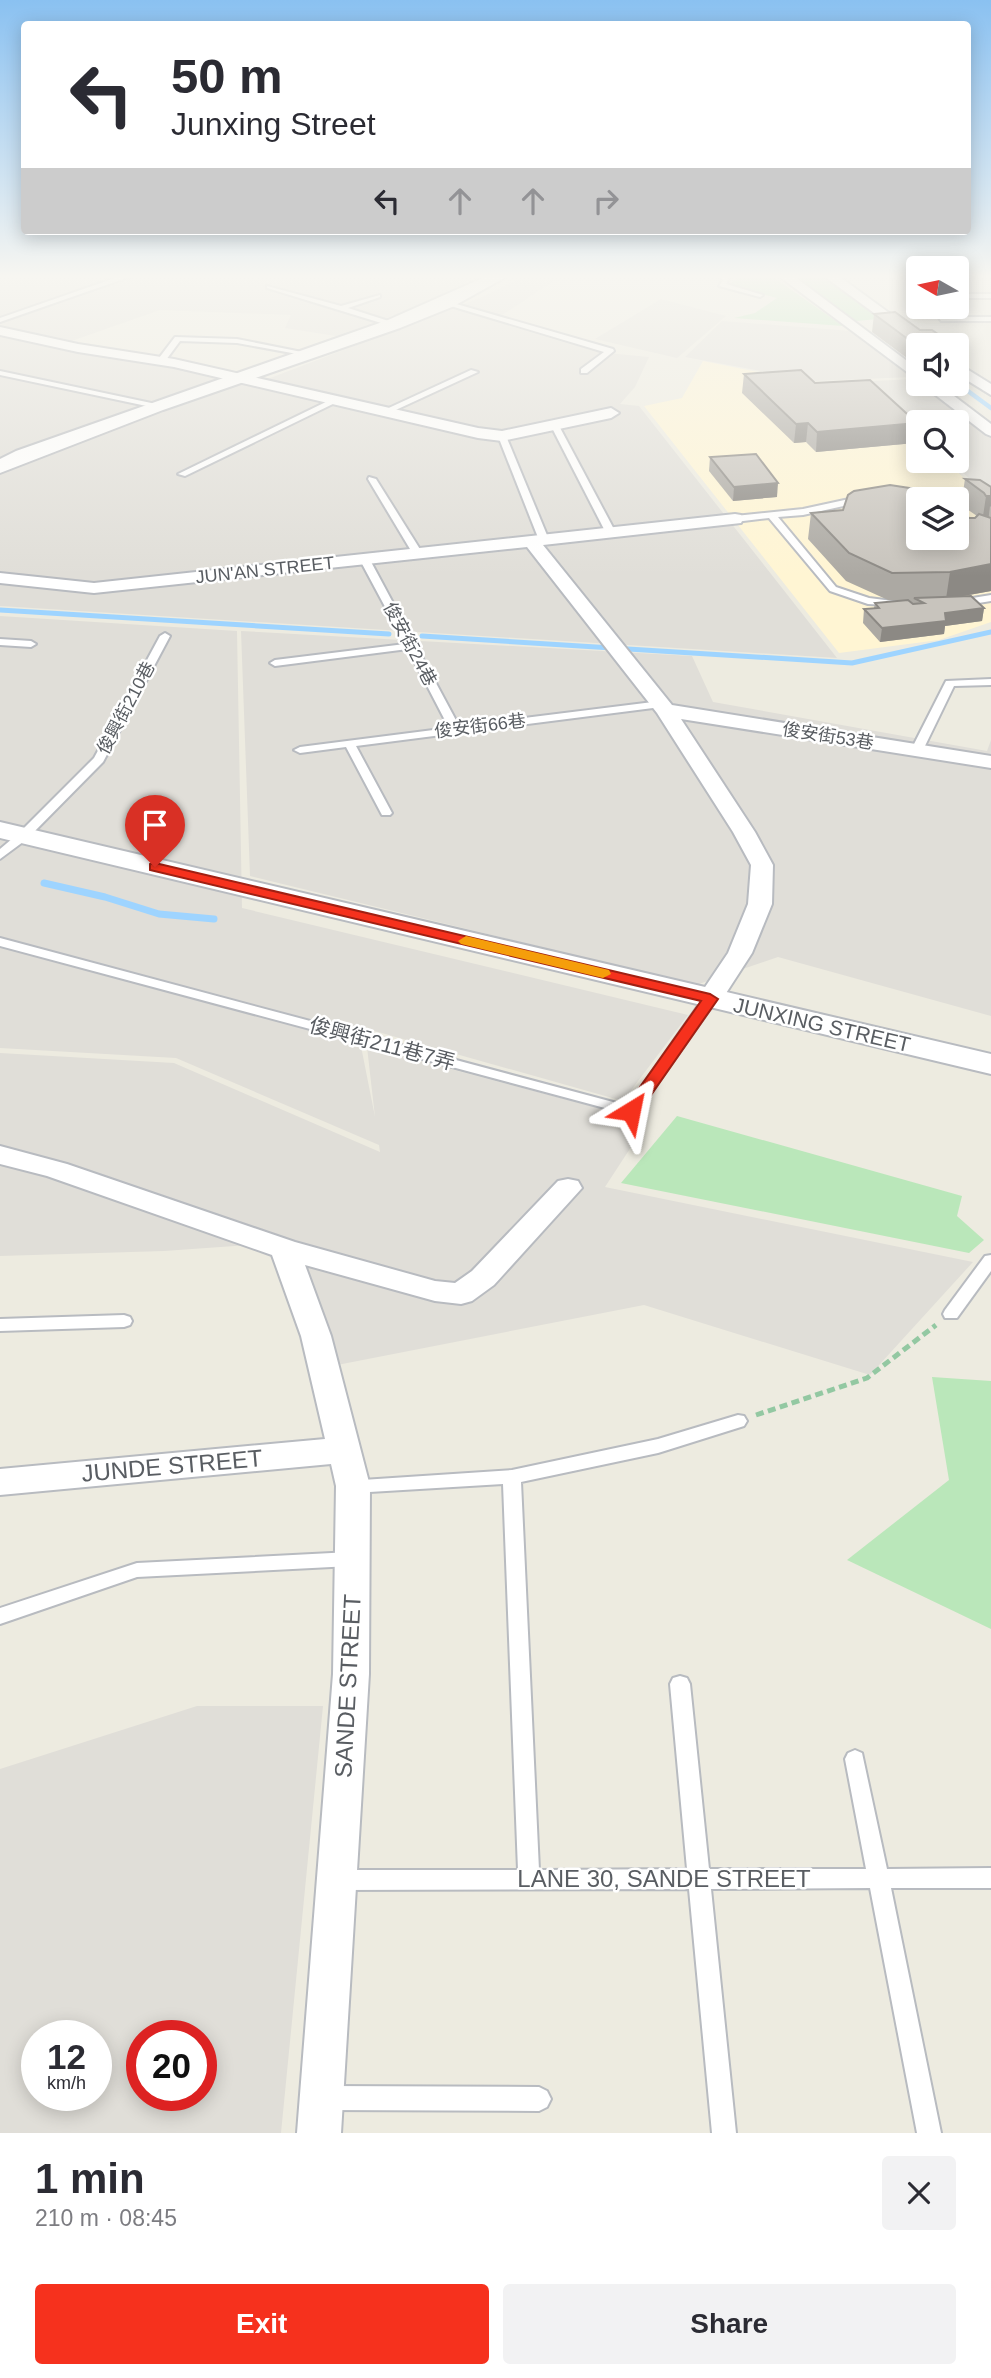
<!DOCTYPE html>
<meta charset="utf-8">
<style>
:root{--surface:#fff;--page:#f2f2f3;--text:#2b2b33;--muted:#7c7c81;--accent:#f6311d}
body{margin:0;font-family:Arial,"Noto Sans TC",sans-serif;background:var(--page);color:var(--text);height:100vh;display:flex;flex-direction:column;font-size:26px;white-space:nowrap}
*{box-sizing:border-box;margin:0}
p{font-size:23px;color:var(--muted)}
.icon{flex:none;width:38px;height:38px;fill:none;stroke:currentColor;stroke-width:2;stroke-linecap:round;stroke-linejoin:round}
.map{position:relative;height:2133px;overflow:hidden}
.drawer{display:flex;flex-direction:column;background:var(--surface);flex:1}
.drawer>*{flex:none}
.top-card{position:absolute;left:21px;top:21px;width:950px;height:214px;border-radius:7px;box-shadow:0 4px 18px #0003;background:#fff;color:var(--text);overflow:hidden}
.needle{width:46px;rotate:279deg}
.fabs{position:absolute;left:906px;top:256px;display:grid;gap:14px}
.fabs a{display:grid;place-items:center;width:63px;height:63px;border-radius:7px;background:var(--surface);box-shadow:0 4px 18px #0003;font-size:35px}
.speed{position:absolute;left:21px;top:2020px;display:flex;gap:14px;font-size:35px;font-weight:700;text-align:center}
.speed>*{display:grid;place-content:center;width:91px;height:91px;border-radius:50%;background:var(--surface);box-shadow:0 4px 18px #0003;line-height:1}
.speed small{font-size:18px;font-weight:400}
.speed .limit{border:10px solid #d22;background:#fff;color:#111}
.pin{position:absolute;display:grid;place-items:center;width:60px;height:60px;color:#fff;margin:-72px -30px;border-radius:50% 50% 50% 0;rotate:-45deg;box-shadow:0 0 7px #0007}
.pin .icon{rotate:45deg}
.me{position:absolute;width:77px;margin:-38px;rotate:35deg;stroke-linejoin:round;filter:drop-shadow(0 0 5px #0008)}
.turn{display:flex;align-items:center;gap:24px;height:147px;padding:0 35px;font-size:32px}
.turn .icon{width:91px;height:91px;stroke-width:2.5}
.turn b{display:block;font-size:49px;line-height:60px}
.lanes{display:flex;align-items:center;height:66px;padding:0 35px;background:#0003;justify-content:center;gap:35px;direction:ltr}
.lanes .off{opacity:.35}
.round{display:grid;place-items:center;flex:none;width:74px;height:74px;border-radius:7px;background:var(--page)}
.head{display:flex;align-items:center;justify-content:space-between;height:119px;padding:0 35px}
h1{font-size:42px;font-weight:600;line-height:52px}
.button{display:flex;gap:14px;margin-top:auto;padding:14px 35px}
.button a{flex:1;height:80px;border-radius:7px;background:var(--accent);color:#fff;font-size:28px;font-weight:600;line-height:80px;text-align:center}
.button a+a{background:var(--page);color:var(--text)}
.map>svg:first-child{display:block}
.commercial{fill:#fff5d3;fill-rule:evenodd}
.industrial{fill:#e0ded8;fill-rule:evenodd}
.green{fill:#bae7ba}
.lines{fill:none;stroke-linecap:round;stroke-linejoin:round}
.stream-far2{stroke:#9ed4ff;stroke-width:4.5}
.stream-far1{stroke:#9ed4ff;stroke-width:5}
.stream{stroke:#9ed4ff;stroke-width:7}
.service-casing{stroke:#b8bbc0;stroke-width:4}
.minor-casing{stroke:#b8bbc0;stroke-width:4}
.tertiary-casing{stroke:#b8bbc0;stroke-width:4}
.path{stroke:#93c8a2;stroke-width:5;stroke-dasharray:8 4.5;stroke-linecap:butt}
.service{fill:#fff;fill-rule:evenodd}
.minor{fill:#fff;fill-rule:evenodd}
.tertiary{fill:#fff;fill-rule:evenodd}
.wall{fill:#aca9a3}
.shaded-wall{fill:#8c8984}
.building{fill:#c8c4bd;stroke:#8c8984;stroke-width:2}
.route{fill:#f6311d;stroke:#a02013;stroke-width:2}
.slow{fill:#f59e0b}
.labels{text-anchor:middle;stroke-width:5;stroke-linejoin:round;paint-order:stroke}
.far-street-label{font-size:18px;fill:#595d62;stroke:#fff}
.street-label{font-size:21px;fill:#595d62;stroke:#fff}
.near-street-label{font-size:24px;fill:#595d62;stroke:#fff}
</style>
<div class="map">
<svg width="991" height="2133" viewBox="0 0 991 2133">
<rect width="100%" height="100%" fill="#edebe0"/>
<path class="commercial" d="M703,361l164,33 52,45v21h25l47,42v120l-52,18 -100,13 -195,-247 38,-8zM919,499h38v38h-38z"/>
<g class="industrial">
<path d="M0,277h484l-32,18 -116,41 -51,-8 6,-13 -131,-5 -97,34 189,41 230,-88 40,-20h38l-67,44 104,31 52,5 -14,30 -15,17 19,2 198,252 -837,-52z"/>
<path d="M661,299l65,17 -49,42 -82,-19z"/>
<path d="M722,321l129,10 60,46 -96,4 -130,-24z"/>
<path d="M914,379l77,57v61l-43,-37h9v-38h-38v14l-65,-54z"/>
<path d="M0,616l237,15 5,277 446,107 -65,86 -266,-75 18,91 -8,-70 281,74 -43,66 368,75 -103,113 -226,-70 -312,61 -42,-124 -126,9 -164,5v-203l174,10 206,89 -1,-7 -203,-87 -176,-10z"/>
<path d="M241,631l451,25 21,46 274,49 4,-11v276l-213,-59 -82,28 -446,-109z"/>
<path d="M197,1706h126l-42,427h-281v-364zM96,2035v60h-59v-60zM201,2035v60h-59v-60z"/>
</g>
<g class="green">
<path d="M734,277h39l70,49 -109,-8 21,-5 22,-15 -49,-13 9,-6z"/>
<path d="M786,277h45l57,41 -42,4z"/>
<path d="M677,1116l285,80 -5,20 27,24 -15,13 -348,-70z"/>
<path d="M932,1377l59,4v248l-144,-69 102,-80z"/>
</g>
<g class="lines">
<path class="stream-far2" d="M957,383l34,25"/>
<g class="stream-far1">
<path d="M0,610l389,24"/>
<path d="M422,636l430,27 139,-31"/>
</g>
<path class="stream" d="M44,883l61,14 54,17 55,5"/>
<defs>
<g id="service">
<path d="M118,277h11l-129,45v-4z"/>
<path d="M720,277l9,2 -3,5 37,11 -3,2 -41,-11 4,-6z"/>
<path d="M915,277h4v3z"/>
<path d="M267,286l74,20 39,-11v2l-32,11 50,16 -7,2 -124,-38z"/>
<rect x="957" y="294" width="34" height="4"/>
<path d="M446,301l167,48 1,2 -27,22h-6v-4l23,-17 -160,-48z"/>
<path d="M931,306h7l5,11h48v4h-50z"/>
<path d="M175,337l62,2 75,15 -4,2 -71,-13 -57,-2 -17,23h-6l-1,-2z"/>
<path d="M471,370l7,2 -91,42 -7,-2z"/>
<path d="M0,371l156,33 4,2 -4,2 -156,-33z"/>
<path d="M332,399l7,2 -154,75 -7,-2z"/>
<path d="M551,422l7,2 58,109 -2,2 -8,-2 -56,-109z"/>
<path d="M499,434l7,2 43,104 -2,2 -8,-2 -41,-104z"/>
<path d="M369,477l7,2 47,75 -2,2 -8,-2 -45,-75z"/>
<path d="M863,496l3,1v4l-63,14 -25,2 58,70 33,11 32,4v4l-33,-2 -38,-13 -61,-73 -34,4 -5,-3 5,-3 68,-7z"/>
<path d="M957,496l26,3 8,7v8l-14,-11 -20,-1v-3h-4z"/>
<path d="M365,557l5,3 89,166 202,-25 5,3 -5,3 -305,39 36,67 -2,2h-8l-36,-68 -46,6 -6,-3 6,-3 149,-19 -41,-79 -133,17 -5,-3 5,-3 130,-16 -45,-84z"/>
<path d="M991,595v6l-31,5 -5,-3 5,-3z"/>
<path d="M165,633l5,3 -67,126 -76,77 -27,20v-10l19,-16 75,-75 66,-122z"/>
<path d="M0,639l31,2 5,3 -5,3 -31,-2z"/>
<path d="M991,679v6l-37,1 -31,64 -6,3 -4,-1 -2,-2 35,-69z"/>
<path d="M0,938l628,168 77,-110h10l2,3 -81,115 -5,1 -631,-169z"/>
<path d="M991,1255v16l-34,47h-12l-2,-4 2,-4 40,-54z"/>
<path d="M124,1315l6,2 2,4 -2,4 -6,2 -124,4v-12z"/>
<path d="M738,1415l6,1 3,5 -3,5 -86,27 -137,29 18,388 148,-1 -17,-185 3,-6 7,-2 7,2 3,6 19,185h157l-21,-110 3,-6 7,-3 7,3 25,116 104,-1v20h-100l50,245h-24l-47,-245 -159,1 25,244h-24l-23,-244 -351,1 -8,-3 -3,-7 3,-7 8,-3h180l-15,-386 -150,9 -6,-2 -3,-5 3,-5 165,-11 146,-31z"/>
<path d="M351,1552l7,2 2,5 -2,5 -7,2 -214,11 -137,47v-16l137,-45z"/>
<path d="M324,2086l215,1 8,4 4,8 -4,8 -8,4 -215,-1 -8,-4 -4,-8 4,-8z"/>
</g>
<g id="minor">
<path d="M780,277h15l124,93v11z"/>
<path d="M825,277h15l93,68 -14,1z"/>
<path d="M0,327l78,17 96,15 304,69 24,3 109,-23 8,5 -8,5 -109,23 -24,-3 -304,-71 -96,-15 -78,-17z"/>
<path d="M957,363l34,21v11l-34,-21z"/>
<path d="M920,383h17l54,41v12l-5,-2z"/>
<path d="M735,514l6,1 2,4 -2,4 -198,22 129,160 319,51v12l-310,-49 74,113 18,33 -1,39 -20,49 -33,51 -9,3 -9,-3 -4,-5 31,-46 20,-49 3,-39 -18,-33 -76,-119 -130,-166 -433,46 -94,-10v-10l94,10z"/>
<path d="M0,1146l67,18 228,78 140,39 20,2 17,-12 86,-90 10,-2 10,2 4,7 -88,97 -22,16 -11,3 -26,-3 -130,-36 26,71 39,150 -1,188 -28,459h-44l36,-459 3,-188 -5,-22 -331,31v-26l325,-30 -24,-103 -29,-81 -225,-79 -47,-12z"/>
</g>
<g id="tertiary">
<path d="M485,277h21l-54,30 -52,21 -237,82 -163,63v-14l16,-8 372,-131z"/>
<path d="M0,822l991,232v20l-991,-236z"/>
</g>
</defs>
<use href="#service" class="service-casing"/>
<use href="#minor" class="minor-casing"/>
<use href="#tertiary" class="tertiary-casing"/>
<path class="path" d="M756,1415l111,-37 69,-53"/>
<use href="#service" class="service"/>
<use href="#minor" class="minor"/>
<use href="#tertiary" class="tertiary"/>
</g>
<g class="wall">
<path d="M874,314l46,16 22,7 -1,8h-22l-12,13 -35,-26z"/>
<path d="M744,374l71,9 102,40 -2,20 -99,9 -10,-10 -12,1 -52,-50z"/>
<path d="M710,457l67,40 -44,4 -24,-30z"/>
<path d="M965,479l26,8v104l-27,5 20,12 -2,13 -37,5 -1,8 -64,8 -17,-19 1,-14 10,-1 1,-5 29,-3h-16l-42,-19 -38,-42 3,-26 164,5 2,-2 -16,-11z"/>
</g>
<g class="shaded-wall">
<path d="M942,337l-1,8h-22v12l-12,1 2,-18z"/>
<path d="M808,423l-2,19 -12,1 2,-19z"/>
<path d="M917,423l-2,20 -99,9 1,-20z"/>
<path d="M778,483l-1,14 -44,4 1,-14z"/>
<path d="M986,496h5v11l-1,-1 -2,16 -6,1z"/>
<path d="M991,564v27l-45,8 4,-27z"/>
<path d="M984,608l-2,13 -37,5 -1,8 -64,8 2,-14 63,-15z"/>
</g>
<g class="building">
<path d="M895,312l25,18h12l10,7 -33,3 -35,-26z"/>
<path d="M801,370l14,13 55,-3 47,43 -100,9 -9,-9 -12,1 -52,-50z"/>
<path d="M756,454l22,29 -44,4 -24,-30z"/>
<path d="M965,479l15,1 11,7v9h-5l-2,-3z"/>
<path d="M890,485l26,4 25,10h-22v38h38v-32l12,13h6l4,-4 12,4v46l-41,8 -58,1 -43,-20 -38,-40 32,-3 5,-15 6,-4z"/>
<path d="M971,596l13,12 -39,5 1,8 -64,7 -18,-19 15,-1 -4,-5 33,-3 5,4 11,-1 -10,-5z"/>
</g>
<linearGradient id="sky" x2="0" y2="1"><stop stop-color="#8ac1f1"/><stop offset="0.48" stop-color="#f7f6f1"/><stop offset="1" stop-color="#f7f6f1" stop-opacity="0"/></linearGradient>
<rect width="991" height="576" fill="url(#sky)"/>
<path class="route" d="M155,863l555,131 8,5 -81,116 -6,1 -8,-5 78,-110 -551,-131v-6z"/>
<path class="slow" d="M466,936l143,34 2,4 -8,4 -142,-34 -3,-3z"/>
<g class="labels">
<g class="far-street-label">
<text transform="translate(265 570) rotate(-6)" y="6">JUN'AN STREET</text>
<text transform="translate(410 644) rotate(62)" y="6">俊安街24巷</text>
<text transform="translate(126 708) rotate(-62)" y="6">俊興街210巷</text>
<text transform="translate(480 726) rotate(-7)" y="6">俊安街66巷</text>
<text transform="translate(828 736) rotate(9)" y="6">俊安街53巷</text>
</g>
<g class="street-label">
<text transform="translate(822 1025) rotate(13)" y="7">JUNXING STREET</text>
<text transform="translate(382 1044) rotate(15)" y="7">俊興街211巷7弄</text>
</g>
<g class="near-street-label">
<text transform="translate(172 1466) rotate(-5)" y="8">JUNDE STREET</text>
<text transform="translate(348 1686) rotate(-87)" y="8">SANDE STREET</text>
<text x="664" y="1887">LANE 30, SANDE STREET</text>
</g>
</g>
</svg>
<div class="fabs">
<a><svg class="needle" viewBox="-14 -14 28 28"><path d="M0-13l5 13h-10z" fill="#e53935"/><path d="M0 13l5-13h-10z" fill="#7c7c81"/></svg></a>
<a><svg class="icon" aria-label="sound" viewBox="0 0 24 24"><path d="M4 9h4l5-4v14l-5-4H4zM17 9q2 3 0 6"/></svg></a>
<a><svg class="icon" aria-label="search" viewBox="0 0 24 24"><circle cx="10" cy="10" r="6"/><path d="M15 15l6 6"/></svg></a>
<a><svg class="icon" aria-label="layers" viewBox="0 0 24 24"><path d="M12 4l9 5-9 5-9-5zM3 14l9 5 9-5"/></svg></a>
</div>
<div class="speed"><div>12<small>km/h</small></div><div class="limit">20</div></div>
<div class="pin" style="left:155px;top:867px;background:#d93025"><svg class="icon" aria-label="arrive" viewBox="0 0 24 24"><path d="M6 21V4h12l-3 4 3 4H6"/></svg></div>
<svg class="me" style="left:631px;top:1111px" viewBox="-20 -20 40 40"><path d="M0-17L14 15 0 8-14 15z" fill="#f6311d" stroke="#fff" stroke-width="4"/></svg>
<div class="top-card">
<div class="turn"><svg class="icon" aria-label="left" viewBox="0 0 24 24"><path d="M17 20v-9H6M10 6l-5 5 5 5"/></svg><div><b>50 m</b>Junxing Street</div></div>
<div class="lanes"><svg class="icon" aria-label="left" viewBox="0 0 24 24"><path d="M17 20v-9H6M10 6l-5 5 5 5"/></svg><svg class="icon off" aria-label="ahead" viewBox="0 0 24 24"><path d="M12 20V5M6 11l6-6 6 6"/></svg><svg class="icon off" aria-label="ahead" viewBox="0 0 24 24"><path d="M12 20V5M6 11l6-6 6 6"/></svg><svg class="icon off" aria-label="right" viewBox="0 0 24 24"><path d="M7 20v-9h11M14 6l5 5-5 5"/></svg></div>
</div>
</div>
<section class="drawer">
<div class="head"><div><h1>1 min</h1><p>210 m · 08:45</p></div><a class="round"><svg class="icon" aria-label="close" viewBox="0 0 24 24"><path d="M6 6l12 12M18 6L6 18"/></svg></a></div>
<div class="button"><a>Exit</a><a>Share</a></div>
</section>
